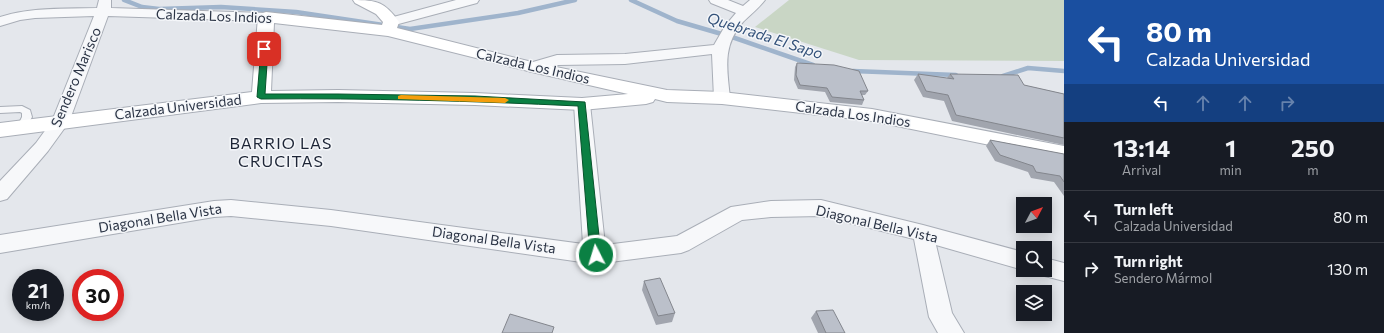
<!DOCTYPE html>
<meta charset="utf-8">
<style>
:root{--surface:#171b24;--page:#242831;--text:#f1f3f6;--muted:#9ea1a6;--line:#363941}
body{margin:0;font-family:Commissioner,sans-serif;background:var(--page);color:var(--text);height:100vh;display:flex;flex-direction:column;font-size:15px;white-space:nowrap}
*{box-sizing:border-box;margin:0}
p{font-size:13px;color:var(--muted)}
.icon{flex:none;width:22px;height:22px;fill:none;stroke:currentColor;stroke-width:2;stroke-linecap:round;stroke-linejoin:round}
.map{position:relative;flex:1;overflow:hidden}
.panel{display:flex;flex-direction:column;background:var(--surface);width:320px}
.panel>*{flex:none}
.hud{background:#1a4fa0;color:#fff;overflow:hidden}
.needle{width:26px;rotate:49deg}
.fabs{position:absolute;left:1016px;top:197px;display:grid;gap:8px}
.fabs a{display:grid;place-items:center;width:36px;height:36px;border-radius:0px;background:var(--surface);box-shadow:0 2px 10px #0003;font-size:20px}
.speed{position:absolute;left:12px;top:269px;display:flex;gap:8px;font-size:20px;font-weight:700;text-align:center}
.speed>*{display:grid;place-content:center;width:52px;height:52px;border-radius:50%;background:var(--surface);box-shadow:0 2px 10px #0003;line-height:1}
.speed small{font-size:10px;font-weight:400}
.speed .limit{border:6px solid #d22;background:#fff;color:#111}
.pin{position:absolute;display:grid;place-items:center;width:34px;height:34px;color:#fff;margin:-17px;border-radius:8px;box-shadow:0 2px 6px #0006}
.me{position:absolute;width:44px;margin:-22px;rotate:355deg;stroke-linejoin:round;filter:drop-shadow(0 0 3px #0008)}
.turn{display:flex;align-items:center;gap:14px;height:84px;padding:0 16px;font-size:18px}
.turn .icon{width:52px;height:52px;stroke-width:2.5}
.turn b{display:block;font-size:28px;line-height:34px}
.lanes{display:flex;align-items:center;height:38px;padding:0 16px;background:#0003;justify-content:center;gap:20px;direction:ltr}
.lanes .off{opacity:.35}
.eta{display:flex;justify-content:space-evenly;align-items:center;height:68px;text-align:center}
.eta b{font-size:24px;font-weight:700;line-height:28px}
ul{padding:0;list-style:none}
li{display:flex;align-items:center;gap:12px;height:52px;padding:0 16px;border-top:1px solid var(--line)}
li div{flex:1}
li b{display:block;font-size:15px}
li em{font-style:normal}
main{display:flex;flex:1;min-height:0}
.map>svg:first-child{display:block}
.green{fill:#c9d6c5}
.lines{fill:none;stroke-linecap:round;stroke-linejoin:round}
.stream{stroke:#9fb4cc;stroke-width:4.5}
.lane-casing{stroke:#a9aeb7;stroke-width:2}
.street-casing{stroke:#a9aeb7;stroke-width:2}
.secondary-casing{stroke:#a9aeb7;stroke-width:2}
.lane{fill:#f7f8fa;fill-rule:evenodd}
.street{fill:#f7f8fa;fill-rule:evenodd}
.secondary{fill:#fff;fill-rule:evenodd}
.wall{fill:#a1a5ae}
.building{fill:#bbc0ca;stroke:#83868d}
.route{fill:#0b8043;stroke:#07532c}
.slow{fill:#f59e0b}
.labels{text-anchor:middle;stroke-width:3;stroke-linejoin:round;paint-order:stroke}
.street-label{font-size:14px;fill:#2b3445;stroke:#f4f6f9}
.water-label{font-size:15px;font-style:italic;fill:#34527a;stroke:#f4f6f9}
.quarter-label{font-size:16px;letter-spacing:1px;fill:#1d2536;stroke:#f4f6f9}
</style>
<main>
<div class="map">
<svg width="1064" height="333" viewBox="0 0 1064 333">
<rect width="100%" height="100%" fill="#e4e7ec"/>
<path class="green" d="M789,0h275v61l-205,-1 -104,-33z"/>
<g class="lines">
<g class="stream">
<path d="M124,0l18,7 17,2 62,-2 75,5 114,17 108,-16 57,-13"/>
<path d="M631,0l46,21 55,16 81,28"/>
<path d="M853,71l103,4"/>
<path d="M1003,76l25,-8 36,3"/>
</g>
<defs>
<path id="lane" d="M22,106l8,4 2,7 -7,12 -3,1 -5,-3 5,-10v-4l-2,-1 -20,1v-6z"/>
<g id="street">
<path d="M99,0h12v8l155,5 5,1 2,3 -2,3 -5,1 -158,-5 -39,106 -21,29 -41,48 -7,2v-20l36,-38 16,-22 42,-105 -59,2 -15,2 -20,6v-9c31,-10 64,-8 97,-9z"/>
<path d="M456,0h23l-2,3 -86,23 -5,-1 -2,-3 2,-3z"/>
<path d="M709,0h19l15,6 7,-6h15c-6,8 -15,15 -22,22 -21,24 -16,46 -13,76l-2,4 -6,1 -6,-1 -2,-4 -2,-44 -87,10 -67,1 -26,7 -6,-2 -2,-3 2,-3 31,-9 68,-1 89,-9 11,-19 11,-13 -25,-10z"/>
<path d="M582,99l6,1 2,4 15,141 72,-9 54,-29 40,-6 50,-1 102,25 100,27v18l-87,-25 16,68 12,20h-26l-9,-16 -15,-78 -93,-23 -50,1 -29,3 -53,30 -8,3 -86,11 -264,-38 -100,-10 -17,1 -214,36v-18l214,-34 17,-1 100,10 252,34 -9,-140 2,-4z"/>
<path d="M1045,258l19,5v18l-27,-7 -2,-4h10z"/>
</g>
<path id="secondary" d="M353,0c24,0 32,2 46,22l-2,6 135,34 135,28 55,2 150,17 192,37v14l-192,-39 -150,-17 -55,-2 -12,-3 -2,3 -7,2 -64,6 -107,-5 -137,-3 -77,1 -261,34v-14l252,-31 6,-75 2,-3 6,-2 116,13 1,-3 -7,-8 -21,-11zM274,23l114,13 144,36 96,22 -46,4 -107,-5 -137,-3 -67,1z"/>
</defs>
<use href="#lane" class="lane-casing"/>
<use href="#street" class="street-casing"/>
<use href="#secondary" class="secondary-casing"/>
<use href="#lane" class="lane"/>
<use href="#street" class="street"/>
<use href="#secondary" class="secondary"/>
</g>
<g class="wall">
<path d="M797,63l71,28 -3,4h-3l2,5 -2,5 -32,-3 -5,-10 -27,-3 -4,-9 1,-13z"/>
<path d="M918,74l29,4 3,-4 74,11 40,9v51l-112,-24 -8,-20 -21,-4 -9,-17z"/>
<path d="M990,140l74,14v42l-10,-14 -23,-4 -3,-6 -33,-11 -9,-15z"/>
<path d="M644,281l31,32 -3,9 -16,3 -14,-35z"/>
<path d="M816,311l29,22h-27l-7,-15z"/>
</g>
<g class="building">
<path d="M797,63l37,2 25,6 9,20h-8l4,9 -32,-3 -5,-9 -27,-3 -4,-10z"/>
<path d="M918,74l36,5 -4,-5 68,1 6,10 40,9v44l-108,-23 -8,-20 -22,-4z"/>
<path d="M990,140l74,14v28l-4,-6 -24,-4 -3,-6 -33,-11z"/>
<path d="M660,278l15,35 -17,3 -14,-35z"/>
<path d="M833,310l12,23h-19l-10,-22z"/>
<path d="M510,314l44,13 -2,6h-50z"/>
</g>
<path class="route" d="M264,47l4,2 -3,45h73l137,2 110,6 16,153 -2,3 -3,1 -4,-1 -2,-3 -12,-149c-105,-5 -211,-8 -317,-7l-4,-2 4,-48z"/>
<path class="slow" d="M401,95l104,3 4,2 -4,3 -107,-4v-3z"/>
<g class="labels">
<g class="street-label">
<text transform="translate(214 16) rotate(2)" y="5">Calzada Los Indios</text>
<text transform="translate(533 66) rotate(13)" y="5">Calzada Los Indios</text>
<text transform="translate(76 77) rotate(-67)" y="5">Sendero Marisco</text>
<text transform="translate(178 107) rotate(-7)" y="5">Calzada Universidad</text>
<text transform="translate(853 114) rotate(8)" y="5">Calzada Los Indios</text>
<text transform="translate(160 218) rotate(-9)" y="5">Diagonal Bella Vista</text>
<text transform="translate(877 224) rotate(13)" y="5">Diagonal Bella Vista</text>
<text transform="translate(494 240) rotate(8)" y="5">Diagonal Bella Vista</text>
</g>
<g class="water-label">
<text transform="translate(765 36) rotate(18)" y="5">Quebrada El Sapo</text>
</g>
<g class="quarter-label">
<text x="281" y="149">BARRIO LAS<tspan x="281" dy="18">CRUCITAS</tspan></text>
</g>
</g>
</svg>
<div class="fabs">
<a><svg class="needle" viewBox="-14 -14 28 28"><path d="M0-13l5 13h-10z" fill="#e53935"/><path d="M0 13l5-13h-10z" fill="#9ea1a6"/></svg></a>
<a><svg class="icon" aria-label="search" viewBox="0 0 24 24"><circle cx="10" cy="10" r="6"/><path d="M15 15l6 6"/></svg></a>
<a><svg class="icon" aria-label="layers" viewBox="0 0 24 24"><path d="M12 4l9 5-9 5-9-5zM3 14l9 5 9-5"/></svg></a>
</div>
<div class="speed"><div>21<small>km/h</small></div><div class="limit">30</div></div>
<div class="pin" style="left:264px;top:49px;background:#d93025"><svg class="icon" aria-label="arrive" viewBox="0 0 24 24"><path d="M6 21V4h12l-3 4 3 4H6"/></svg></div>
<svg class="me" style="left:596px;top:255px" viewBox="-20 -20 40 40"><circle r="17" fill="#0b8043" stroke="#fff" stroke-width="3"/><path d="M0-11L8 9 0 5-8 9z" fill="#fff"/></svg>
</div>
<section class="panel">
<div class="hud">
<div class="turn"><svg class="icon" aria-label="left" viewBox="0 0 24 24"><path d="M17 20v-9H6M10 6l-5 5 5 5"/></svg><div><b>80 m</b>Calzada Universidad</div></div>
<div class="lanes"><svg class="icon" aria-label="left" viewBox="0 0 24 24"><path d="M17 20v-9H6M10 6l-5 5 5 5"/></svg><svg class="icon off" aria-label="ahead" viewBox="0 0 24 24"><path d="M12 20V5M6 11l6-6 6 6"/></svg><svg class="icon off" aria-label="ahead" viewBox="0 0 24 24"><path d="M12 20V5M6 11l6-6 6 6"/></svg><svg class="icon off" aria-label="right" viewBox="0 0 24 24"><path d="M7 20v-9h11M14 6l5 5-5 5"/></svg></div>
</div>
<div class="eta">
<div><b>13:14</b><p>Arrival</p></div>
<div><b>1</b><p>min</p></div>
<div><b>250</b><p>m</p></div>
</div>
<ul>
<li><svg class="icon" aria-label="left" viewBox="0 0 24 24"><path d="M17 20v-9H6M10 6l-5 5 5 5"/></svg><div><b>Turn left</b><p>Calzada Universidad</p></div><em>80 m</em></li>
<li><svg class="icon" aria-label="right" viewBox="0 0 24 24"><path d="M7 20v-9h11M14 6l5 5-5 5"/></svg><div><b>Turn right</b><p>Sendero Mármol</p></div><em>130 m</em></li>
</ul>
</section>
</main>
